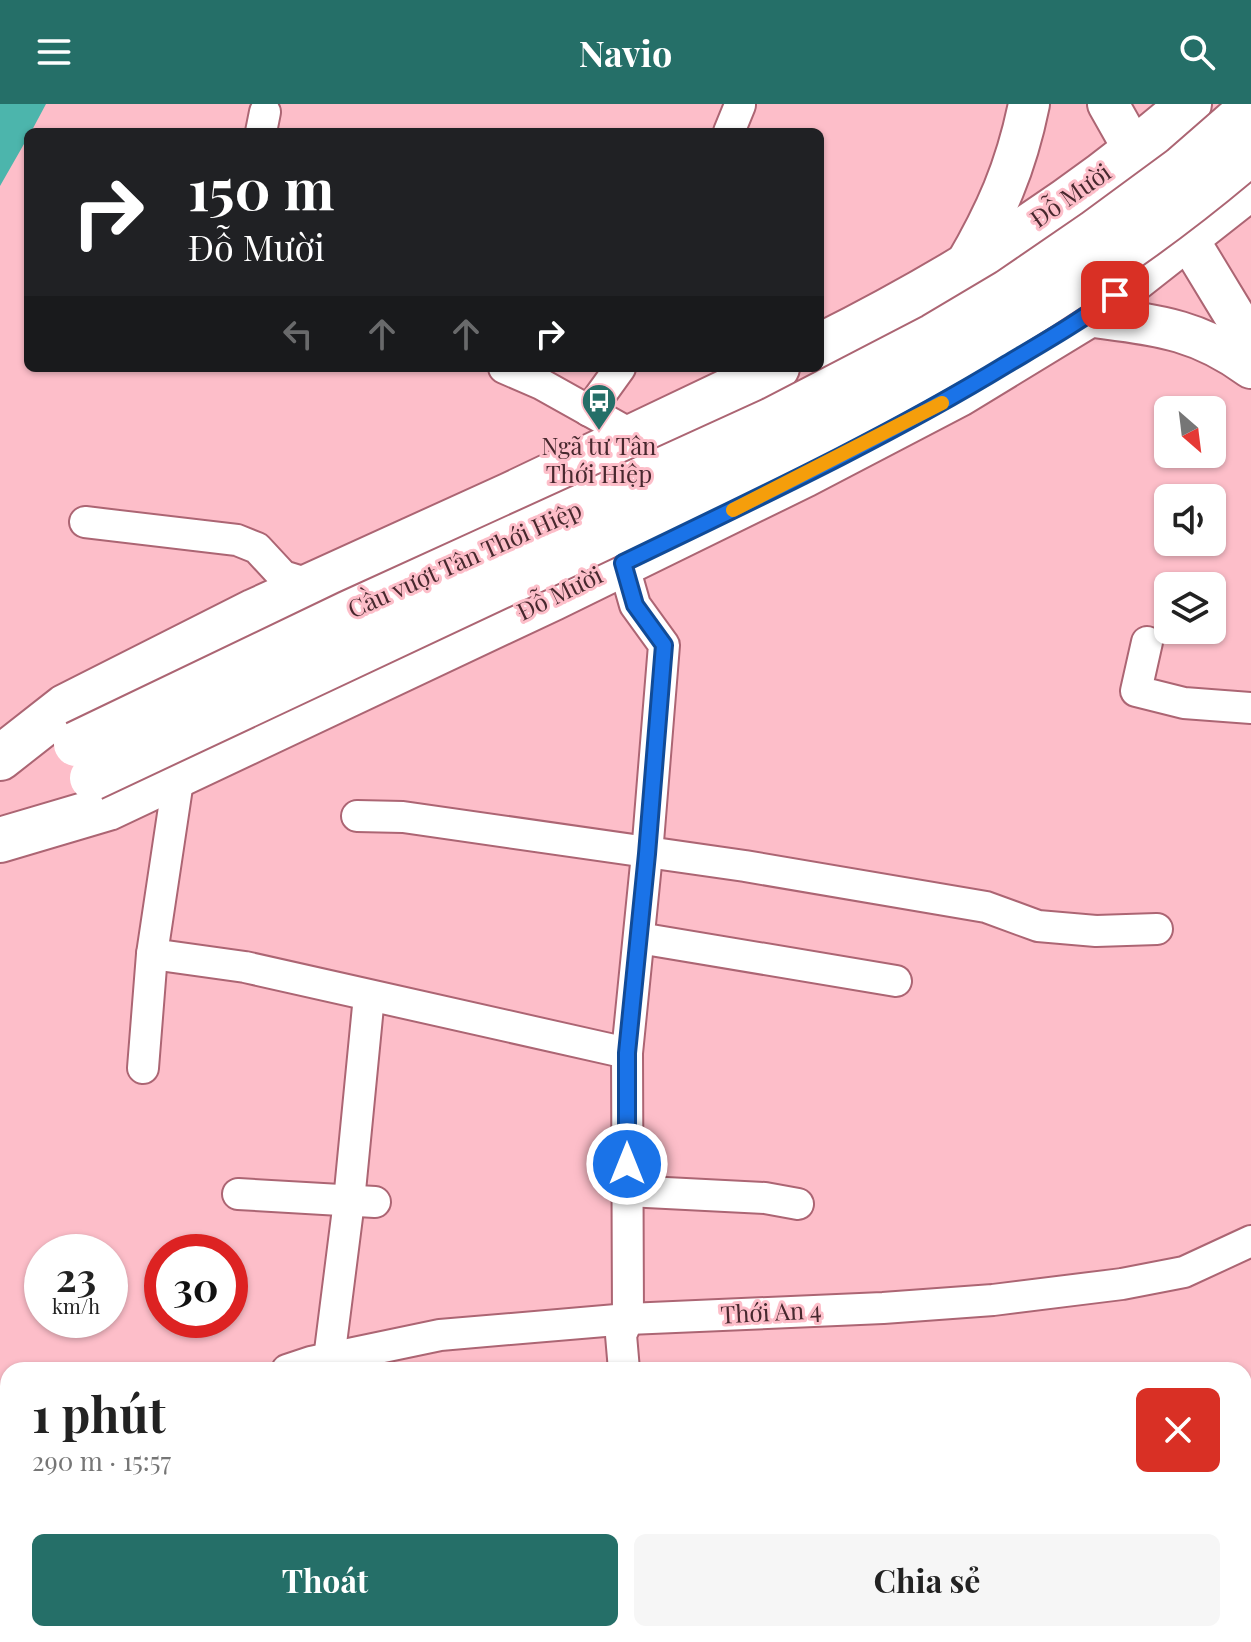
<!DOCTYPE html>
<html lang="vi">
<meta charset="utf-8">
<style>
:root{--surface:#fff;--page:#f6f6f6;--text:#222;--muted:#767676;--accent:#256f68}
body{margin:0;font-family:"Playfair Display",serif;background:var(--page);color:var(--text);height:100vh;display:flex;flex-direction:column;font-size:30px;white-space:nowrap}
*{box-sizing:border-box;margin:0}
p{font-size:26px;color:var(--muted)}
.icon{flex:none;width:44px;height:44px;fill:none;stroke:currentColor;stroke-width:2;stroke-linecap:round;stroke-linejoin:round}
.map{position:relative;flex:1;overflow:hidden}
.drawer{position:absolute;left:0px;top:1258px;width:1252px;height:280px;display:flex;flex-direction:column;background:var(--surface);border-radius:24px 24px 0 0;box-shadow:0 2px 6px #0004}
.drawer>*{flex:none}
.hud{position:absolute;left:24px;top:24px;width:800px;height:244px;border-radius:12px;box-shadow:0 2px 6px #0004;background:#202124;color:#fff;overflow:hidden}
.needle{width:52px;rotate:152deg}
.controls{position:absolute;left:1154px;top:292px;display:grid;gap:16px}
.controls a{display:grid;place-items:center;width:72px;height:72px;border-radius:12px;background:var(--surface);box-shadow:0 2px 6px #0004;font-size:40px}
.speed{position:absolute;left:24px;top:1130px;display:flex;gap:16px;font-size:40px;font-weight:700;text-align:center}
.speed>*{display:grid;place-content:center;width:104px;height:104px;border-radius:50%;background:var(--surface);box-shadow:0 2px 6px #0004;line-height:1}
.speed small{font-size:20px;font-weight:400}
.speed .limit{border:12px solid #d22;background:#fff;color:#111}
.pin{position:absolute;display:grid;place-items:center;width:68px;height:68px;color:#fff;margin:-34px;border-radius:16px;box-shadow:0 4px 12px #0006}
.me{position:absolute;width:88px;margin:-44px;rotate:0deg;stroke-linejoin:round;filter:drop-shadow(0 0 6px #0008)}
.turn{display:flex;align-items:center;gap:28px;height:168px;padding:0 32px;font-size:36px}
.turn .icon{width:104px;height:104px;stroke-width:2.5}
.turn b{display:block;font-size:56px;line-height:68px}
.lanes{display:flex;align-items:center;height:76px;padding:0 32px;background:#0003;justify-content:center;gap:40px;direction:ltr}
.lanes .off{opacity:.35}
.round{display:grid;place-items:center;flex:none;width:84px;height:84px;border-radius:12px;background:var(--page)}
.head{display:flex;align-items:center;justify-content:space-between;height:136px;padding:0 32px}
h1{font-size:48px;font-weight:700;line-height:60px}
.button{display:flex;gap:16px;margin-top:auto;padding:16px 32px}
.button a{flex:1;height:92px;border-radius:12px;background:var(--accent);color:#fff;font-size:32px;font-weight:700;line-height:92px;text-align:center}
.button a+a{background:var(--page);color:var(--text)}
header{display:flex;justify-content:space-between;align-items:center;height:104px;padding:0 32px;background:var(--accent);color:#fff;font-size:36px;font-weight:700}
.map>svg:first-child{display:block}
.water{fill:#4cb5ac}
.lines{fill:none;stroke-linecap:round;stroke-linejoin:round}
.minor-casing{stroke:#ac6573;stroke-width:34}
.major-casing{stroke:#ac6573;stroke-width:44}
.highway-casing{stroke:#ac6573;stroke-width:48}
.minor{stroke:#fff;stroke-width:30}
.major{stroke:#fff;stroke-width:40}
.highway{stroke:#fff;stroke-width:44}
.highway-bridge-casing{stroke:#ac6573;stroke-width:48;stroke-linecap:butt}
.highway-bridge{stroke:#fff;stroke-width:44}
.route-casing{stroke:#114b97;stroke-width:20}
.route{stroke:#1a73e8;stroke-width:14}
.slow{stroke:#f59e0b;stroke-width:14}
.labels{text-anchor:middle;stroke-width:6;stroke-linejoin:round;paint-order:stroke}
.street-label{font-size:24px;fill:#47282e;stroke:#fdbec9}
.poi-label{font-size:24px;fill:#47282e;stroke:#fdbec9}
</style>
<header><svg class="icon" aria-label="menu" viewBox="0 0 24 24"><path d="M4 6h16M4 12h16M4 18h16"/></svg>Navio<svg class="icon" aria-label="search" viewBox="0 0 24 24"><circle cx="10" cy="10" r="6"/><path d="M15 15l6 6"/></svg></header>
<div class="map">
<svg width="1251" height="1538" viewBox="0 0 1251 1538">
<rect width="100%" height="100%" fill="#fdbec9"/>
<path class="water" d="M0,0h46l-15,28h-3v5l-28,49z"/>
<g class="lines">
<defs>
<g id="minor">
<path d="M261,28l4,-20"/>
<path d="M729,28l11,-27"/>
<path d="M504,264l37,16 93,52"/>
<path d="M589,307l31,-43"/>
<path d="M85,418l152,18 20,8 26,28 29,9"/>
<path d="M623,459l12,42 29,40 -17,209 -20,199 1,266 -7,16 3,35"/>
<path d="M1147,538l-11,49 48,12 67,5"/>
<path d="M357,712l46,1 342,49 241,41 52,19 58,5 61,-2"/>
<path d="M639,834l257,43"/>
<path d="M152,850l93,13 382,86"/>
<path d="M143,964l9,-114 27,-180"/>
<path d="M627,1087l138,7 33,6"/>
<path d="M238,1090l137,8"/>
<path d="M287,1266l24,-8 129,-27 188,-16 255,-11 110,-8 129,-16 62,-12 67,-31"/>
<path d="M329,1266v-11l20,-158 20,-205"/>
<path d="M0,1507l8,17"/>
<path d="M723,1530l6,8"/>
<path d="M1028,1530l15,8"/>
<path d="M265,1538l12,-8"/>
<path d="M1180,1538l1,-8"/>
</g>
<g id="major">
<path d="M1108,0l26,46 117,193"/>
<path d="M963,165c33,-56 53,-101 66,-165"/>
<path d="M1087,212c66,9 108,11 164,52"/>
</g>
<g id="highway">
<path d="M820,242c132,-66 259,-144 369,-242"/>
<path d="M0,654l65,-51 190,-96 255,-116 267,-127"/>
<path d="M0,736l108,-32 445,-210 251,-123 155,-81 128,-78 164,-129"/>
</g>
</defs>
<use href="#minor" class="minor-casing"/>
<use href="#major" class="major-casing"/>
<use href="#highway" class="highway-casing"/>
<use href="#minor" class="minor"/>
<use href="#major" class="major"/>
<use href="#highway" class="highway"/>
<defs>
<g id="highway-bridge">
<path d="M76,640l273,-131 423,-193 162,-84 74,-44 86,-59 87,-64 70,-61"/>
<path d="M92,674c162,-76 324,-153 487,-229 236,-111 473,-225 672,-397"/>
</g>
</defs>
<use href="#highway-bridge" class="highway-bridge-casing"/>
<use href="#highway-bridge" class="highway-bridge"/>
</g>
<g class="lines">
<defs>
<path id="route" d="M627,1060v-111l20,-199 17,-209 -29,-40 -12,-42c130,-63 261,-124 384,-199 37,-22 74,-43 108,-69"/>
</defs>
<use href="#route" class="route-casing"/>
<use href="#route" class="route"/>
<path class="slow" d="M733,406l209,-107"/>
</g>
<defs>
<symbol id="bus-pin" viewBox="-11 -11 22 30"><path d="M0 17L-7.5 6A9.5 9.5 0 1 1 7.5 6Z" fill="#256f68" stroke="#fdbec9"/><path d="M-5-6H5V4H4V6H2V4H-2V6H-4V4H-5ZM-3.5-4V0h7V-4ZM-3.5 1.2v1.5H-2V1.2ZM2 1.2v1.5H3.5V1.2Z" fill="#fff"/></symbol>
</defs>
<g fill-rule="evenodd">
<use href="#bus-pin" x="579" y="277" width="40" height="54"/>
</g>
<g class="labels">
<g class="street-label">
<text transform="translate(1071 92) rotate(-35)" y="8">Đỗ Mười</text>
<text transform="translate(465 456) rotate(-24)" y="8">Cầu vượt Tân Thới Hiệp</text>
<text transform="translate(560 490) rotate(-26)" y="8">Đỗ Mười</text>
<text transform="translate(771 1209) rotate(-3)" y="8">Thới An 4</text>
</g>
<g class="poi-label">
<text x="599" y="351">Ngã tư Tân<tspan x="599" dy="28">Thới Hiệp</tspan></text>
</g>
</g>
</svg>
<div class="controls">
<a><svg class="needle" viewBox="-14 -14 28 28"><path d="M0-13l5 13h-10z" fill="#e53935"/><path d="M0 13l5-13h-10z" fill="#767676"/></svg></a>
<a><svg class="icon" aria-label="sound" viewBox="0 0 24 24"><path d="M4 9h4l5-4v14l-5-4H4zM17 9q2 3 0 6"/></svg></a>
<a><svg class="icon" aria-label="layers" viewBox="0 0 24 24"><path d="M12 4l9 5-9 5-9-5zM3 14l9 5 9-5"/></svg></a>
</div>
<div class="speed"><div>23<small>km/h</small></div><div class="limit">30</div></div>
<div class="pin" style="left:1115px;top:191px;background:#d93025"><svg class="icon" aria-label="arrive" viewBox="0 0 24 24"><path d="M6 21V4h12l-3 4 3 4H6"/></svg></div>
<svg class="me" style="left:627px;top:1060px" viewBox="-20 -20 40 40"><circle r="17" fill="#1a73e8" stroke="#fff" stroke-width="3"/><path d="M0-11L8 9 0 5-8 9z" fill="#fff"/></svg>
<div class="hud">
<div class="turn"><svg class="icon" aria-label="right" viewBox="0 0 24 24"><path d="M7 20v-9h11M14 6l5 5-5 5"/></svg><div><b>150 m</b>Đỗ Mười</div></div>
<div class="lanes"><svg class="icon off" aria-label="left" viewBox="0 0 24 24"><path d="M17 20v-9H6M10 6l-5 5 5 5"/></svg><svg class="icon off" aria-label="ahead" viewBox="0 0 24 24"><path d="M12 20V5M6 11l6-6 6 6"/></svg><svg class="icon off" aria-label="ahead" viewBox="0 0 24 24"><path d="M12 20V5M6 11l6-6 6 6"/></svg><svg class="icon" aria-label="right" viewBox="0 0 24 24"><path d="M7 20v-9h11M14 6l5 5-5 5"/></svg></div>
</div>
<section class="drawer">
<div class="head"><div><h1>1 phút</h1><p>290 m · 15:57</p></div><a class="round" style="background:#d93025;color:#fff"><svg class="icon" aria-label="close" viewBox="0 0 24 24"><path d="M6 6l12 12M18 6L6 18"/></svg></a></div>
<div class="button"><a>Thoát</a><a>Chia sẻ</a></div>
</section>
</div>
